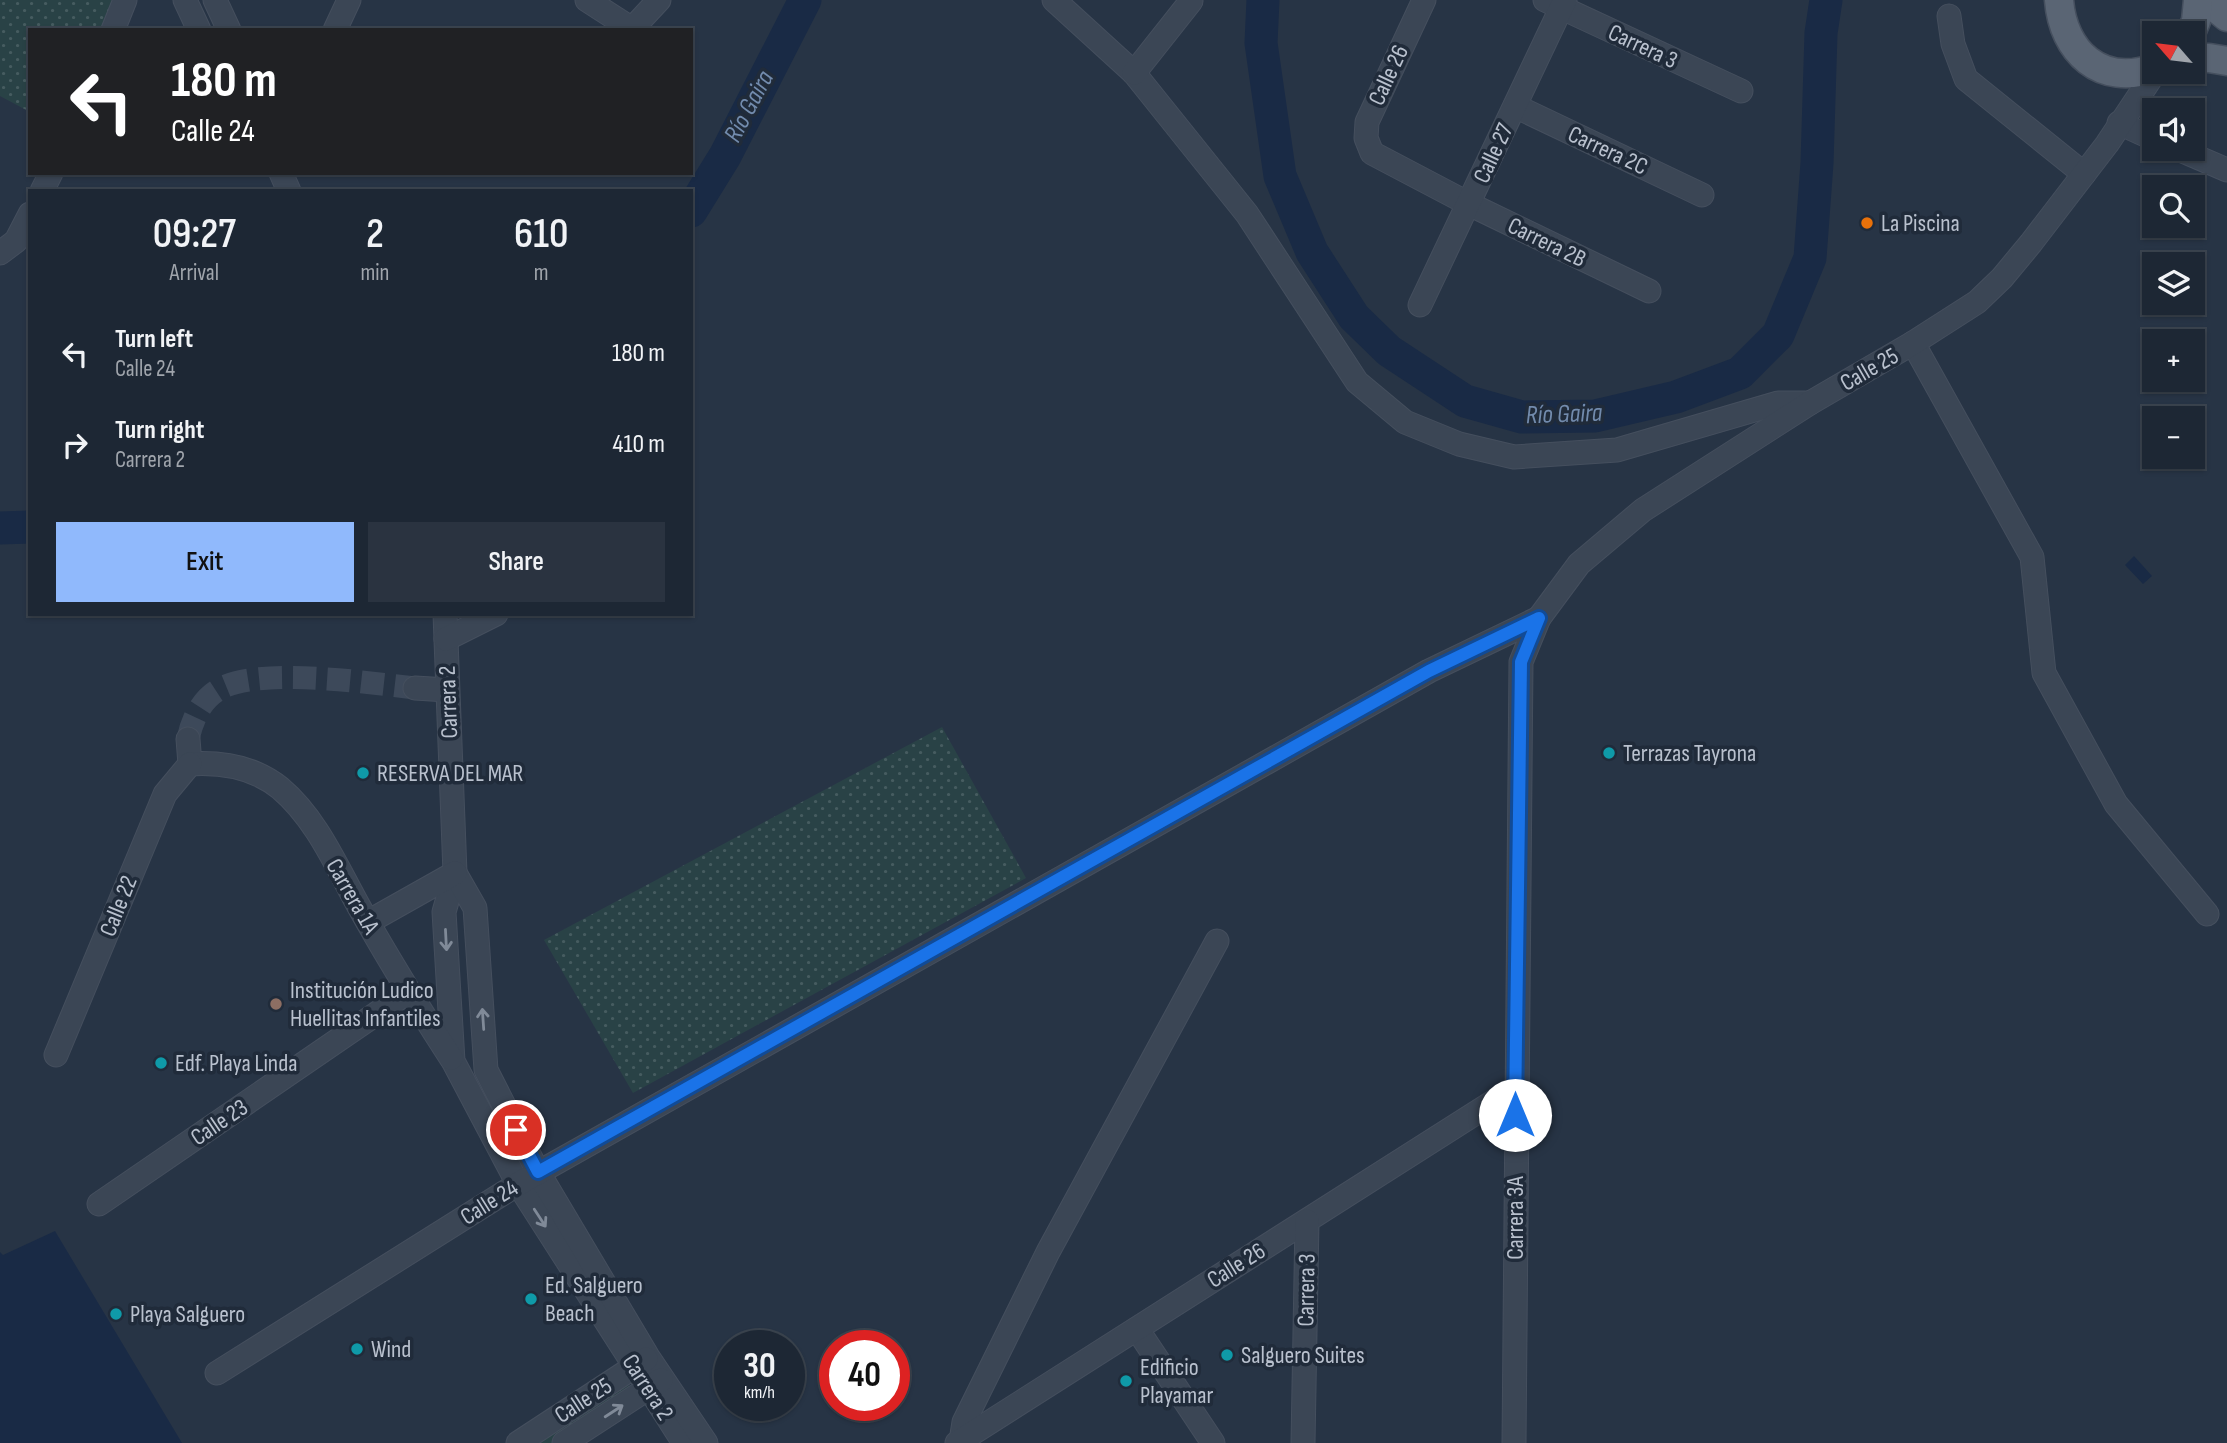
<!DOCTYPE html>
<meta charset="utf-8">
<style>
:root{--surface:#1d2734;--page:#2a3340;--text:#f1f3f6;--muted:#a0a5ac;--line:#3b444f;--accent:#90b9fc}
body{margin:0;font-family:"Sofia Sans Condensed",sans-serif;background:var(--page);color:var(--text);height:100vh;display:flex;flex-direction:column;font-size:26px;white-space:nowrap}
*{box-sizing:border-box;margin:0}
p{font-size:23px;color:var(--muted)}
.icon{flex:none;width:38px;height:38px;fill:none;stroke:currentColor;stroke-width:2;stroke-linecap:round;stroke-linejoin:round}
.map{position:relative;flex:1;overflow:hidden}
.drawer{position:absolute;left:28px;top:189px;width:665px;height:427px;display:flex;flex-direction:column;background:var(--surface);border-radius:0px;box-shadow:0 2px 5px #0004,0 0 0 2px var(--line)}
.drawer>*{flex:none}
.top-card{position:absolute;left:28px;top:28px;width:665px;height:147px;border-radius:0px;box-shadow:0 2px 5px #0004,0 0 0 2px var(--line);background:#202124;color:#fff;overflow:hidden}
.needle{width:46px;rotate:298deg}
.buttons{position:absolute;left:2142px;top:21px;display:grid;gap:14px}
.buttons a{display:grid;place-items:center;width:63px;height:63px;border-radius:0px;background:var(--surface);box-shadow:0 2px 5px #0004,0 0 0 2px var(--line);font-size:35px}
.speed{position:absolute;left:714px;top:1330px;display:flex;gap:14px;font-size:35px;font-weight:700;text-align:center}
.speed>*{display:grid;place-content:center;width:91px;height:91px;border-radius:50%;background:var(--surface);box-shadow:0 2px 5px #0004,0 0 0 2px var(--line);line-height:1}
.speed small{font-size:18px;font-weight:400}
.speed .limit{border:10px solid #d22;background:#fff;color:#111}
.pin{position:absolute;display:grid;place-items:center;width:60px;height:60px;color:#fff;margin:-30px;border:4px solid #fff;border-radius:50%;box-shadow:0 2px 7px #0007}
.me{position:absolute;width:77px;margin:-38px;rotate:0deg;stroke-linejoin:round;filter:drop-shadow(0 0 5px #0008)}
.turn{display:flex;align-items:center;gap:24px;height:147px;padding:0 28px;font-size:32px}
.turn .icon{width:91px;height:91px;stroke-width:2.5}
.turn b{display:block;font-size:49px;line-height:60px}
.eta{display:flex;justify-content:space-evenly;align-items:center;height:119px;text-align:center}
.eta b{font-size:42px;font-weight:600;line-height:49px}
.primary-button{display:flex;gap:14px;margin-top:auto;padding:14px 28px}
.primary-button a{flex:1;height:80px;border-radius:0px;background:var(--accent);color:#111;font-size:28px;font-weight:600;line-height:80px;text-align:center}
.primary-button a+a{background:var(--page);color:var(--text)}
ul{padding:0;list-style:none}
li{display:flex;align-items:center;gap:21px;height:91px;padding:0 28px}
li div{flex:1}
li b{display:block;font-size:26px}
li em{font-style:normal}
.map>svg:first-child{display:block}
.green{fill:url(#green-dots)}
.water{fill:#192a45}
.lines{fill:none;stroke-linecap:round;stroke-linejoin:round}
.river{stroke:#192a45;stroke-width:33}
.minor-tunnel{stroke:#3d495a;stroke-width:23;stroke-dasharray:23 11;stroke-linecap:butt}
.minor-casing{stroke:#454f5e;stroke-width:25}
.major-casing{stroke:#454f5e;stroke-width:31}
.minor{stroke:#3b4655;stroke-width:23}
.major{stroke:#5a6574;stroke-width:28}
.oneway{stroke:#808a98}
.route-casing{stroke:#114b97;stroke-width:18}
.route{stroke:#1a73e8;stroke-width:12}
.food-dot{fill:#e8710a;stroke:#202b3a;stroke-width:2.5}
.culture-dot{fill:#0f9aa8;stroke:#202b3a;stroke-width:2.5}
.education-dot{fill:#8d6e63;stroke:#202b3a;stroke-width:2.5}
.labels{text-anchor:middle;stroke-width:7;stroke-linejoin:round;paint-order:stroke}
.street-label{font-size:24px;fill:#b9c1ce;stroke:#202b3a}
.poi-label{font-size:24px;fill:#b9c1ce;stroke:#202b3a;text-anchor:start}
.water-label{font-size:26px;font-style:italic;fill:#728bad;stroke:#202b3a}
</style>
<div class="map">
<svg width="2227" height="1443" viewBox="0 0 2227 1443">
<defs>
<pattern id="green-dots" width="8" height="8" patternUnits="userSpaceOnUse" patternTransform="scale(1.75)"><rect width="8" height="8" fill="#294246"/><path d="M2 2h.1M6 6h.1" fill="none" stroke="#465c60" stroke-width="1.8" stroke-linecap="round"/></pattern>
</defs>
<rect width="100%" height="100%" fill="#273445"/>
<g class="green">
<path d="M0,0h114l-14,30h-70v82l-30,-16z"/>
<path d="M942,727l84,151 -393,215 -89,-153z"/>
<path d="M627,1382l5,10 -79,51h-22z"/>
</g>
<g class="water">
<path d="M2134,556l18,20 -9,8 -18,-19z"/>
<path d="M55,1231l127,212h-182v-191l3,3z"/>
</g>
<g class="lines">
<g class="river">
<path d="M1263,0l-2,43 19,133 32,76 42,65 35,34 76,50 57,16 73,-1 81,-19 64,-24 38,-38 32,-77 7,-95 4,-130 5,-33"/>
<path d="M691,211l34,-55 80,-156"/>
<path d="M0,528l30,-1"/>
</g>
<path class="minor-tunnel" d="M188,739c4,-19 13,-39 30,-49 38,-24 151,-7 197,-2"/>
<defs>
<g id="minor">
<path d="M185,0l14,30"/>
<path d="M215,0l14,30"/>
<path d="M587,0l45,29 27,-29"/>
<path d="M1054,0l80,73 113,141 110,168 48,40 54,22 55,13 103,-7 161,-47h32"/>
<path d="M1424,0l-57,122 -1,16 6,15 97,51 180,87"/>
<path d="M1545,0l196,91"/>
<path d="M1949,16l4,28 13,35 118,95"/>
<path d="M113,30l12,-30"/>
<path d="M335,30l14,-30"/>
<path d="M1134,73l57,-72"/>
<path d="M1515,106l187,89"/>
<path d="M2119,123l35,16"/>
<path d="M2178,149l49,21"/>
<path d="M281,173l8,18"/>
<path d="M42,191l9,-18"/>
<path d="M0,253l16,-12 14,-27"/>
<path d="M1420,305l145,-305"/>
<path d="M1913,343l119,214 12,116 72,131 91,110"/>
<path d="M445,614l10,259 -11,39 9,149 65,123 166,259"/>
<path d="M446,639l50,-25"/>
<path d="M415,688l32,2"/>
<path d="M188,739l2,25"/>
<path d="M190,764c32,-2 64,3 90,24 38,32 58,82 82,124 28,50 58,98 89,146"/>
<path d="M455,873l20,35 11,162 52,102 110,185 58,86"/>
<path d="M368,922l87,-49"/>
<path d="M56,1055l109,-261 25,-30"/>
<path d="M99,1204l309,-212"/>
<path d="M1137,1329l76,114"/>
<path d="M217,1373l301,-189 911,-513 110,-53"/>
<path d="M961,1441l3,-19 84,-170 169,-311"/>
<path d="M518,1443l128,-84"/>
<path d="M564,1443l97,-63"/>
<path d="M957,1443l558,-355"/>
<path d="M1303,1443l4,-222"/>
<path d="M1514,1443l7,-781 18,-44 40,-54 64,-54 167,-107 103,-60 64,-41 25,-24 29,-35 76,-99 48,-72"/>
</g>
<g id="major">
<path d="M2059,0c4,52 42,87 95,68"/>
<path d="M2206,0l21,17"/>
<path d="M2191,33l5,-12 2,-21"/>
<path d="M2193,58h16l18,3"/>
</g>
</defs>
<use href="#minor" class="minor-casing"/>
<use href="#major" class="major-casing"/>
<use href="#minor" class="minor"/>
<use href="#major" class="major"/>
</g>
<defs><path id="oneway-shaft" d="M-6 0H5M1.5-3L5.5 0L1.5 3" fill="none" stroke-width="1.6" stroke-linecap="round" stroke-linejoin="round" transform="scale(1.75)"/></defs>
<g class="oneway">
<use href="#oneway-shaft" transform="translate(446 940) rotate(87)"/>
<use href="#oneway-shaft" transform="translate(483 1019) rotate(-94)"/>
<use href="#oneway-shaft" transform="translate(540 1218) rotate(57)"/>
<use href="#oneway-shaft" transform="translate(614 1411) rotate(-33)"/>
</g>
<g class="lines">
<defs>
<path id="route" d="M516,1130l22,42 891,-501 110,-53 -18,44 -6,453"/>
</defs>
<use href="#route" class="route-casing"/>
<use href="#route" class="route"/>
</g>
<circle class="food-dot" cx="1867" cy="223" r="7"/>
<g class="culture-dot">
<circle cx="1609" cy="753" r="7"/>
<circle cx="363" cy="773" r="7"/>
<circle cx="161" cy="1063" r="7"/>
<circle cx="531" cy="1299" r="7"/>
<circle cx="116" cy="1314" r="7"/>
<circle cx="357" cy="1349" r="7"/>
<circle cx="1227" cy="1355" r="7"/>
<circle cx="1126" cy="1381" r="7"/>
</g>
<circle class="education-dot" cx="276" cy="1004" r="7"/>
<g class="labels">
<g class="street-label">
<text transform="translate(1643 46) rotate(25)" y="8">Carrera 3</text>
<text transform="translate(1388 75) rotate(-65)" y="8">Calle 26</text>
<text transform="translate(1608 150) rotate(25)" y="8">Carrera 2C</text>
<text transform="translate(1493 153) rotate(-65)" y="8">Calle 27</text>
<text transform="translate(1547 242) rotate(26)" y="8">Carrera 2B</text>
<text transform="translate(1869 369) rotate(-30)" y="8">Calle 25</text>
<text transform="translate(448 702) rotate(-92)" y="8">Carrera 2</text>
<text transform="translate(353 896) rotate(60)" y="8">Carrera 1A</text>
<text transform="translate(118 906) rotate(-68)" y="8">Calle 22</text>
<text transform="translate(219 1122) rotate(-34)" y="8">Calle 23</text>
<text transform="translate(489 1202) rotate(-32)" y="8">Calle 24</text>
<text transform="translate(1515 1218) rotate(-90)" y="8">Carrera 3A</text>
<text transform="translate(1236 1265) rotate(-32)" y="8">Calle 26</text>
<text transform="translate(1306 1290) rotate(-89)" y="8">Carrera 3</text>
<text transform="translate(648 1387) rotate(57)" y="8">Carrera 2</text>
<text transform="translate(583 1400) rotate(-33)" y="8">Calle 25</text>
</g>
<g class="poi-label">
<text x="1881" y="231">La Piscina</text>
<text x="1623" y="761">Terrazas Tayrona</text>
<text x="377" y="781">RESERVA DEL MAR</text>
<text x="290" y="998">Institución Ludico<tspan x="290" dy="28">Huellitas Infantiles</tspan></text>
<text x="175" y="1071">Edf. Playa Linda</text>
<text x="545" y="1293">Ed. Salguero<tspan x="545" dy="28">Beach</tspan></text>
<text x="130" y="1322">Playa Salguero</text>
<text x="371" y="1357">Wind</text>
<text x="1241" y="1363">Salguero Suites</text>
<text x="1140" y="1375">Edificio<tspan x="1140" dy="28">Playamar</tspan></text>
</g>
<g class="water-label">
<text transform="translate(748 106) rotate(-62)" y="9">Río Gaira</text>
<text transform="translate(1564 413) rotate(-2)" y="9">Río Gaira</text>
</g>
</g>
</svg>
<div class="buttons">
<a><svg class="needle" viewBox="-14 -14 28 28"><path d="M0-13l5 13h-10z" fill="#e53935"/><path d="M0 13l5-13h-10z" fill="#a0a5ac"/></svg></a>
<a><svg class="icon" aria-label="sound" viewBox="0 0 24 24"><path d="M4 9h4l5-4v14l-5-4H4zM17 9q2 3 0 6"/></svg></a>
<a><svg class="icon" aria-label="search" viewBox="0 0 24 24"><circle cx="10" cy="10" r="6"/><path d="M15 15l6 6"/></svg></a>
<a><svg class="icon" aria-label="layers" viewBox="0 0 24 24"><path d="M12 4l9 5-9 5-9-5zM3 14l9 5 9-5"/></svg></a>
<a>+</a>
<a>−</a>
</div>
<div class="speed"><div>30<small>km/h</small></div><div class="limit">40</div></div>
<div class="pin" style="left:516px;top:1130px;background:#d93025"><svg class="icon" aria-label="arrive" viewBox="0 0 24 24"><path d="M6 21V4h12l-3 4 3 4H6"/></svg></div>
<svg class="me" style="left:1515px;top:1115px" viewBox="-20 -20 40 40"><circle r="19" fill="#fff"/><path d="M0-13L10 11 0 6-10 11z" fill="#1a73e8"/></svg>
<div class="top-card">
<div class="turn"><svg class="icon" aria-label="left" viewBox="0 0 24 24"><path d="M17 20v-9H6M10 6l-5 5 5 5"/></svg><div><b>180 m</b>Calle 24</div></div>
</div>
<section class="drawer">
<div class="eta">
<div><b>09:27</b><p>Arrival</p></div>
<div><b>2</b><p>min</p></div>
<div><b>610</b><p>m</p></div>
</div>
<ul>
<li><svg class="icon" aria-label="left" viewBox="0 0 24 24"><path d="M17 20v-9H6M10 6l-5 5 5 5"/></svg><div><b>Turn left</b><p>Calle 24</p></div><em>180 m</em></li>
<li><svg class="icon" aria-label="right" viewBox="0 0 24 24"><path d="M7 20v-9h11M14 6l5 5-5 5"/></svg><div><b>Turn right</b><p>Carrera 2</p></div><em>410 m</em></li>
</ul>
<div class="primary-button"><a>Exit</a><a>Share</a></div>
</section>
</div>
